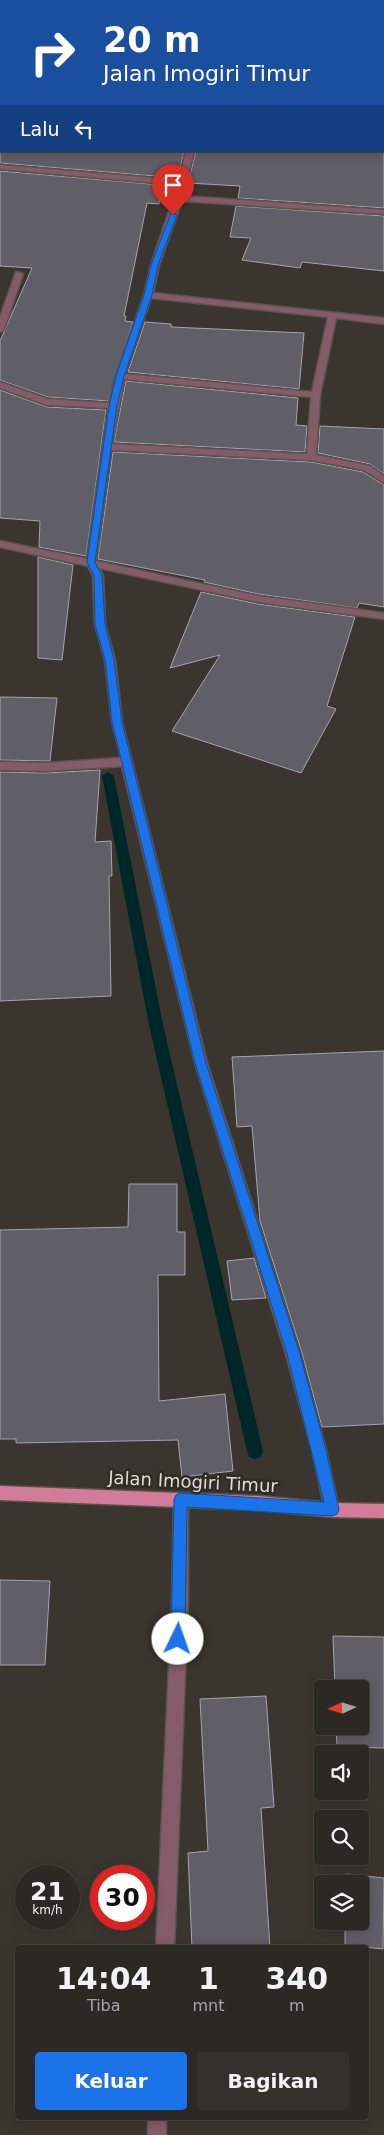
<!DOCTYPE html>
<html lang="id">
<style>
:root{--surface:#2c2823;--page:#34302b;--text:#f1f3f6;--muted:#a6a6a6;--line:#484441;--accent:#1a73e8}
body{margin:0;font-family:"DejaVu Sans",sans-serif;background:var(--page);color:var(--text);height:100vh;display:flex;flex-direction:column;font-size:19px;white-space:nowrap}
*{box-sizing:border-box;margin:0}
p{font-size:16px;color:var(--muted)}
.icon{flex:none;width:28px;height:28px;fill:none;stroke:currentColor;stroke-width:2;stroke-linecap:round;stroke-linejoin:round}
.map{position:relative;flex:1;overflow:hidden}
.details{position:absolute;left:15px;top:1945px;width:354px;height:175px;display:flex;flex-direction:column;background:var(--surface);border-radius:5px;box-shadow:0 2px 12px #0003,0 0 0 1px var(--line)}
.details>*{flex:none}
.banner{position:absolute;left:0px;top:0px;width:385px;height:152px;box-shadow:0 2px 12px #0003,0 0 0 1px var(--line);background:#1a4fa0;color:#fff;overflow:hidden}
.needle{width:32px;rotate:266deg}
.controls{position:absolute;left:314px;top:1680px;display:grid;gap:10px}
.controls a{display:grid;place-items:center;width:55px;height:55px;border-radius:5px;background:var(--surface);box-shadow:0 2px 12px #0003,0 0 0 1px var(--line);font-size:25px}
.speed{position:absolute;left:15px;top:1865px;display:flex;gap:10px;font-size:25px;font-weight:700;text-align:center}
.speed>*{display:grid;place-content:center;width:65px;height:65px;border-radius:50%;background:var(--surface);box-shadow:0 2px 12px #0003,0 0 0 1px var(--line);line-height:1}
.speed small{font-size:12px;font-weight:400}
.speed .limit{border:8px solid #d22;background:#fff;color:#111}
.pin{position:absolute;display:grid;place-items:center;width:42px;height:42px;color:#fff;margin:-51px -21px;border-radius:50% 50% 50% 0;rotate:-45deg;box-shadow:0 0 5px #0007}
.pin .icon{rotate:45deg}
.me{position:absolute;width:55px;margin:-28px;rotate:3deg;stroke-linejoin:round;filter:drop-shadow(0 0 4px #0008)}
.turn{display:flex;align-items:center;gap:18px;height:105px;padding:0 20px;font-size:22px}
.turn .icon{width:65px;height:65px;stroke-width:2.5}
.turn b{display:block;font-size:35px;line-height:42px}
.then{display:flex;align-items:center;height:48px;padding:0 20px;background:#0003;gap:10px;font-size:19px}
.eta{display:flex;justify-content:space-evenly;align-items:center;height:85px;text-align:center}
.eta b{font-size:30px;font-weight:800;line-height:35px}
.cta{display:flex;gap:10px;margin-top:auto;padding:10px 20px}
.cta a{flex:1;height:58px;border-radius:5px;background:var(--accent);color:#fff;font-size:20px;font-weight:800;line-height:58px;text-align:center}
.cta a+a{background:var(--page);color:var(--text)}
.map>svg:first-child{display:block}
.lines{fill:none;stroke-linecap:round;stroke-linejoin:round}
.stream{fill:#002628;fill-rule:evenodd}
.building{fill:#605f67;stroke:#a5a4ad}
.street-casing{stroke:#58534d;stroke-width:3}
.primary-casing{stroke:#58534d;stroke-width:3}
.street{fill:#865b69;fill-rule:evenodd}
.primary{fill:#d37c9a;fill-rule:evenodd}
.route{fill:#1a73e8;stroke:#114b97}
.labels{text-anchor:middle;stroke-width:5;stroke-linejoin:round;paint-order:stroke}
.street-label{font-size:18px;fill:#dedad7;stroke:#312b25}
</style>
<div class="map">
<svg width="384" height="2135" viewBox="0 0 384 2135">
<rect width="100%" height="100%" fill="#3b352f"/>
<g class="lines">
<path class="stream" d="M108,772l6,4 49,249 100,426 -2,6 -6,2 -6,-2 -2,-6 -98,-426 -47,-249z"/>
</g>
<g class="building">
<path d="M0,151h184l-6,27 -178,-15z"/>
<path d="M196,151h188v57l-146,-10 2,-12 -52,-3z"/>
<path d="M0,171l161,14 -2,19 -12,-1 -23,113h2l-1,5 8,1 -25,79 -60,-4 -48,-17v-39l32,-73 -32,-2z"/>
<path d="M236,206l148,10v55l-82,-9 -2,6 -58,-8 9,-22 -21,-1z"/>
<path d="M145,322l26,2v3l133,6 -5,56 -171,-17z"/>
<path d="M126,381l172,17 -2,27 11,1 -2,26 -191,-10z"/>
<path d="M0,390l47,17 59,3 -20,146 -47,-9 1,-26 -40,-3z"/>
<path d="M320,426l64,3v45l-14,-10 -52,-11z"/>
<path d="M113,452l198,10 52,10 21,13v122l-25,-4 -2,5 -99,-14 -54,-12 1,-2 -107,-21z"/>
<path d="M38,557l35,8 -11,95 -24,-2z"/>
<path d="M201,592l57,12 97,13 -28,89 9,3 -35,64 -129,-42 48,-76 -50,13z"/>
<path d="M0,697l57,1 -7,63 -50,-1z"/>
<path d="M100,770l-5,72 16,-1 1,35h-3l2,120 -111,5v-229l46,1z"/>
<path d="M384,1051v373l-62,3 -20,-74 -42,-132 -8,-95 -15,1 -5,-70z"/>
<path d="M129,1184h48v48h8v43h-27l1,126 66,-7 8,77 -51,6 -4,-37 -162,3v-4h-16v-209l128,-3z"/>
<path d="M254,1258l12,40 -34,2 -5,-39z"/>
<path d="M0,1580l50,1 -5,84h-45z"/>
<path d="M333,1636l51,1v111l-47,-1 -1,-21h24v-37h-25z"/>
<path d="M266,1696l8,111 -13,1 9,140h-78l-4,-95 20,-2 -8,-152z"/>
<path d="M346,1874l38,4 -1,71 -38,-4v-24h15v-37h-14z"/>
</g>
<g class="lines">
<defs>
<g id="street">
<path d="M186,151h8l-11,45 201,14v4l-202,-13 -23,64 -6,28 231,25v6l-48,-6 -16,77 -4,60 54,11 14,10v7l-20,-13 -53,-10 -200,-10 -15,111 162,35 126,17v6l-126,-17 -159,-34 4,8 2,48 10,36 7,62 85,341 93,291 26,96 13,60 -2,5 -5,2 -5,-2 -2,-5 -13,-60 -26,-96 -91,-291 -73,-297 -76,5 -46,-1v-8l46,1 75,-5 -9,-36 -7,-62 -10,-36 -2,-48 -5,-10 -88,-19v-6l87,18 21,-151 -61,-3 -47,-17v-6l48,17 61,4 7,-27 28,-81 7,-30 27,-80 -178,-16v-4l179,15zM151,298l177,19 -16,75 -187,-18zM124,379l187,18 -4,57 -195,-10z"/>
<path d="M16,272l7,2 -19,55 -4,3v-15z"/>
<path d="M181,1493l5,2 2,5v100l-14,348h-18l16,-348 2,-100 2,-5z"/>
<rect x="148" y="2118" width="18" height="17"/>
</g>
<path id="primary" d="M0,1486l258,10 74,7 52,1v14l-52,-1 -74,-7 -258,-10z"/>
</defs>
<use href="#street" class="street-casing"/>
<use href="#primary" class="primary-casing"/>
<use href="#street" class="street"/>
<use href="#primary" class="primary"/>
</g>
<path class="route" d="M171,213l6,2 -19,50 -6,30 -28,81 -7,30 -22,156 7,14 3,48 9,36 8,62 84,341 94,291 26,96 13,60 -2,4 -5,2 -145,-9 -2,132 -2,5 -5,2 -5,-2 -2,-5 3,-139 2,-5 4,-2 144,9 -37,-148 -92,-291 -83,-341 -7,-62 -10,-36 -1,-48 -7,-14 22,-156 7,-30 28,-81 7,-30z"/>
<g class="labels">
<g class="street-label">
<text transform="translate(193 1482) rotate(3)" y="6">Jalan Imogiri Timur</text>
</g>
</g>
</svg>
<div class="controls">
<a><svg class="needle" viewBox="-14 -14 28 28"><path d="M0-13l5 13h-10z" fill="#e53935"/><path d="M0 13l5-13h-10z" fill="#a6a6a6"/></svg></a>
<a><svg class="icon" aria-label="sound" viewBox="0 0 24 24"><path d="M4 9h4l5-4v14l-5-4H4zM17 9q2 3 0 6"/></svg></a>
<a><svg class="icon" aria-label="search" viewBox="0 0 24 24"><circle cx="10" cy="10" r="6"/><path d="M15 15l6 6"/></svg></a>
<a><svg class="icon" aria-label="layers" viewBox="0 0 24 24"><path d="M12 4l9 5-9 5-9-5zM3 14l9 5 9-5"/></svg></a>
</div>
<div class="speed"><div>21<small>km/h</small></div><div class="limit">30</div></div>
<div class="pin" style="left:173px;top:215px;background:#d93025"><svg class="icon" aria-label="arrive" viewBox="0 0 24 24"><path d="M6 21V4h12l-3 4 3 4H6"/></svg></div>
<svg class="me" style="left:178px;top:1639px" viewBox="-20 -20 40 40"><circle r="19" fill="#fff"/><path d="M0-13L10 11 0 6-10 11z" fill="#1a73e8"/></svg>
<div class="banner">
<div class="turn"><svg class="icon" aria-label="right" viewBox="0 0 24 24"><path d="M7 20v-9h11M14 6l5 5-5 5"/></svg><div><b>20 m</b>Jalan Imogiri Timur</div></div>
<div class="then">Lalu<svg class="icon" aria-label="left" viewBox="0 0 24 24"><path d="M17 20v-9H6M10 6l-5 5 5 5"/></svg></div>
</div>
<section class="details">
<div class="eta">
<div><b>14:04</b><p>Tiba</p></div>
<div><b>1</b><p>mnt</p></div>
<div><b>340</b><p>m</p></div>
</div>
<div class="cta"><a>Keluar</a><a>Bagikan</a></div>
</section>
</div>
